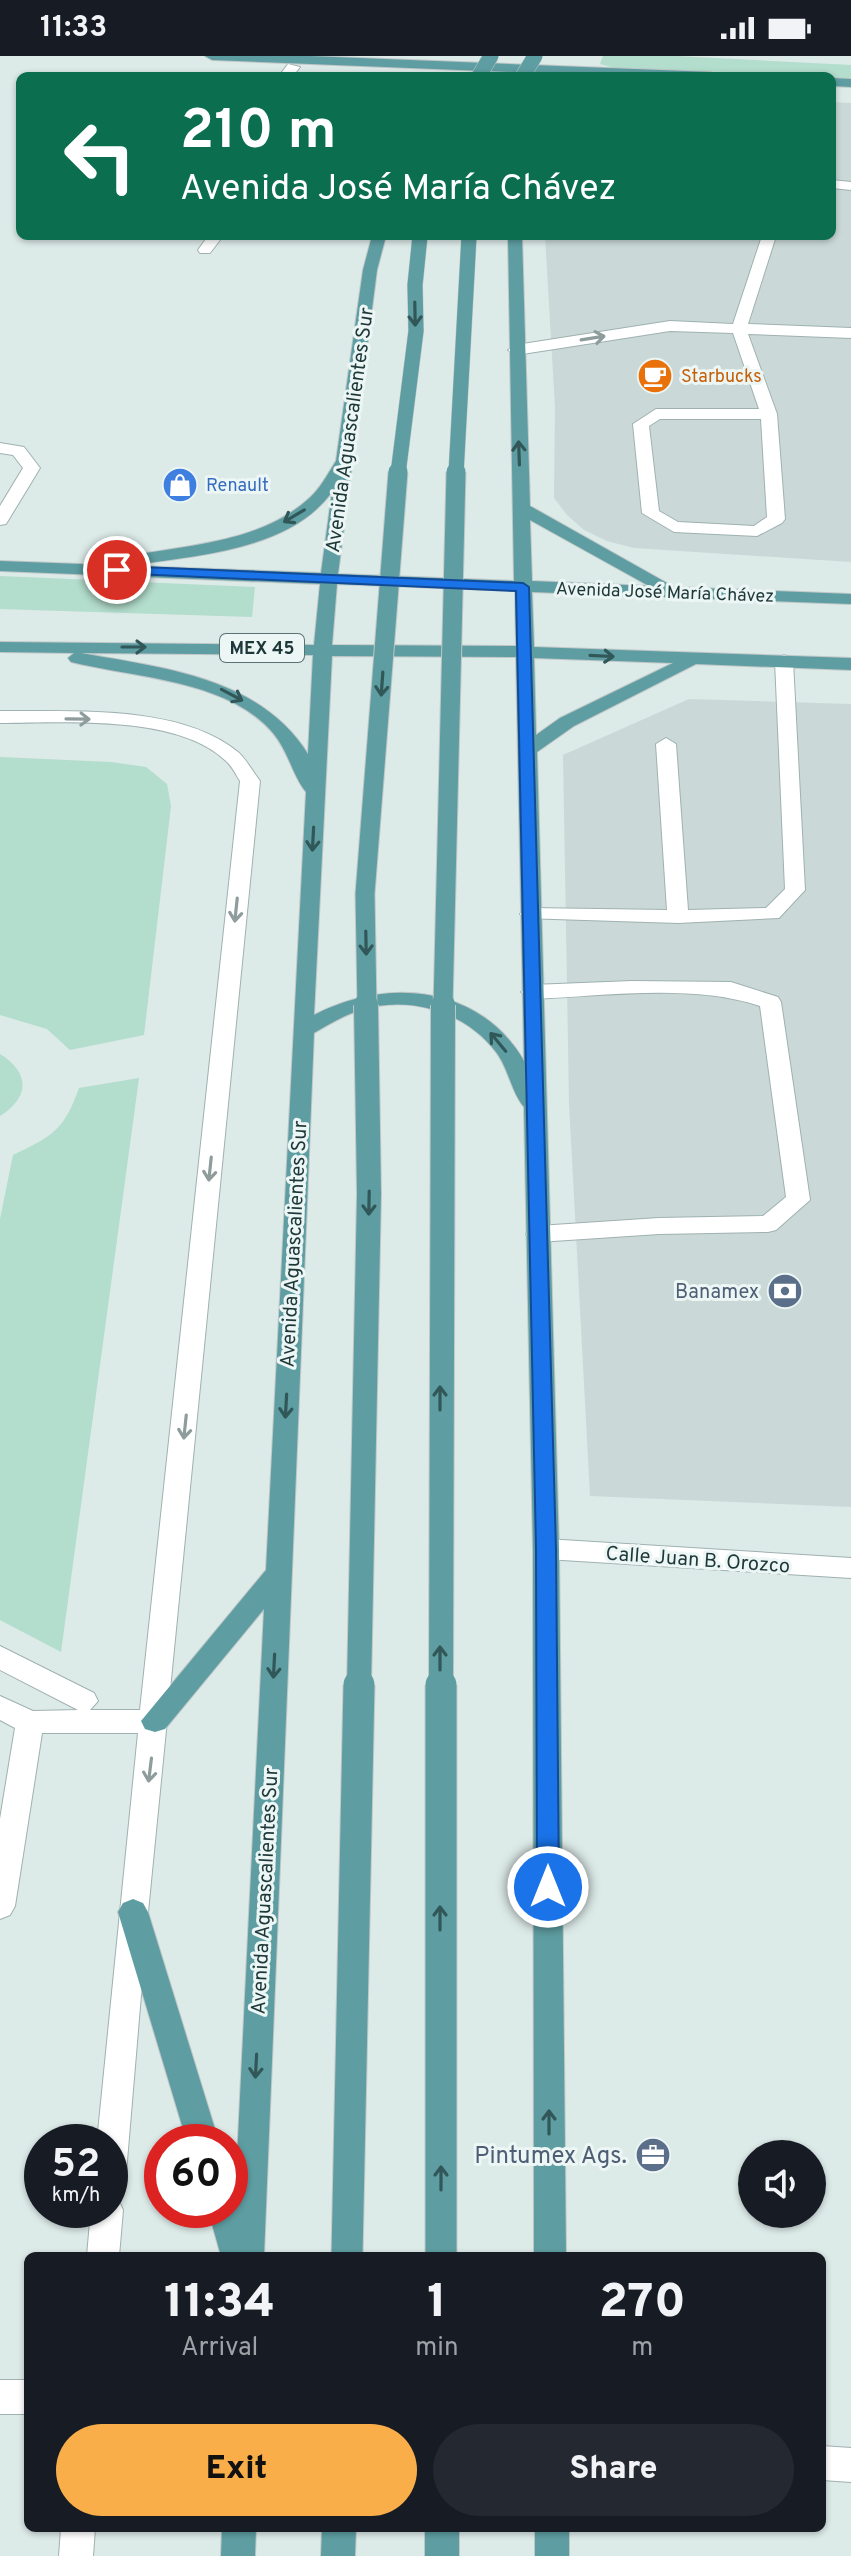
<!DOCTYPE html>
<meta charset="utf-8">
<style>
:root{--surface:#171b24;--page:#242831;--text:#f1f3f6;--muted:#9ea1a6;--accent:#faae4a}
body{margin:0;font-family:Overpass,sans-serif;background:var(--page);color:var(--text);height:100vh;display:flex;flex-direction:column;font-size:30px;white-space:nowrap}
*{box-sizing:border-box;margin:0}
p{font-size:26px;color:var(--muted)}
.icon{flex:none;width:44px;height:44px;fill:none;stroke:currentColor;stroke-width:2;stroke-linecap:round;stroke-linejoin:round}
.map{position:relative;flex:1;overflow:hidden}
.drawer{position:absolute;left:24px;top:2196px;width:802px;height:280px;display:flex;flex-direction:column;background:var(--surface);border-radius:12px;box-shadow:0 2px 6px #0004}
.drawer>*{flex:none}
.top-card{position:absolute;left:16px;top:16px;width:820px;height:168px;border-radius:12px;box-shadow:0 2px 6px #0004;background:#0b6e4f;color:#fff;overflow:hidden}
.tools{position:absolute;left:738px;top:2084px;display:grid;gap:16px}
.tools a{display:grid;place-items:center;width:88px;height:88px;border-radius:50%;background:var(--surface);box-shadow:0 2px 6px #0004;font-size:40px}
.speed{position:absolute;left:24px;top:2068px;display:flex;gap:16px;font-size:40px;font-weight:700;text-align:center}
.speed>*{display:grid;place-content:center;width:104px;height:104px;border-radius:50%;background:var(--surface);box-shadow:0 2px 6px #0004;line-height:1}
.speed small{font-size:20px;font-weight:400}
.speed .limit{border:12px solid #d22;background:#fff;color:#111}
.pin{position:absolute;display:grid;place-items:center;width:68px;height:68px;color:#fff;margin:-34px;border:4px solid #fff;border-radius:50%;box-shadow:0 2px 8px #0007}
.me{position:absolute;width:88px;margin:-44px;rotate:0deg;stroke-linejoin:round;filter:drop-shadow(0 0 6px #0008)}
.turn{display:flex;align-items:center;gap:28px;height:168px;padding:0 32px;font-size:36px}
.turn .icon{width:104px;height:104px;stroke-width:2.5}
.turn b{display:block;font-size:56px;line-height:68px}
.eta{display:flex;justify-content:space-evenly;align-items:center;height:136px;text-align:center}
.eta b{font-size:48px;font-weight:800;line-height:56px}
.cta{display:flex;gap:16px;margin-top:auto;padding:16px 32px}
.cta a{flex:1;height:92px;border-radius:48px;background:var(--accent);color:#111;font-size:32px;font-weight:800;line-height:92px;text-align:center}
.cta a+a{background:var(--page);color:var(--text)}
.status{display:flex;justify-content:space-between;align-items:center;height:56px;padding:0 40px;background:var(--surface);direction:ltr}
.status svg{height:22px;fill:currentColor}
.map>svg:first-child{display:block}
.built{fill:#cad9d7}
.green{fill:#b3ddcc}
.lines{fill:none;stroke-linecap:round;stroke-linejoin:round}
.minor-casing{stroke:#9fb1b0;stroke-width:2}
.major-casing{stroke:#c0c7c8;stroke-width:2}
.minor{fill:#fff;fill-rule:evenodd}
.major{fill:#5e9ea2;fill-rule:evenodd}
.major-bridge-far3-casing{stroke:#c0c7c8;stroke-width:16;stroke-linecap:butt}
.major-bridge-far2-casing{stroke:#c0c7c8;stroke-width:21;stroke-linecap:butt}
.major-bridge-far1-casing{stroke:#c0c7c8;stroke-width:26;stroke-linecap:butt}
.major-bridge-casing{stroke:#c0c7c8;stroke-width:33;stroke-linecap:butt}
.major-bridge-far3{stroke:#5e9ea2;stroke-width:15}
.major-bridge-far2{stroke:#5e9ea2;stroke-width:19}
.major-bridge-far1{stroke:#5e9ea2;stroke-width:24}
.major-bridge{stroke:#5e9ea2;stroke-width:31}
.oneway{stroke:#315758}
.oneway2{stroke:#8e9c9c}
.route{fill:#1a73e8;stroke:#114b97;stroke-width:2}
.labels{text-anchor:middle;stroke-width:6;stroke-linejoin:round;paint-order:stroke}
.far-food-label{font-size:18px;fill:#c56008;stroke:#ecf6f5;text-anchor:start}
.far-shop-label{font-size:18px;fill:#366cbe;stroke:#ecf6f5;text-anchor:start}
.far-street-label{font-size:18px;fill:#1e3839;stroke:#ecf6f5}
.shield{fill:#ecf6f5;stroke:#5c7171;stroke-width:2}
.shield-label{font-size:18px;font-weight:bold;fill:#1e3839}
.street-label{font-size:20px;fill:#1e3839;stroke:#ecf6f5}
.service-label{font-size:20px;fill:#4e5e75;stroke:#ecf6f5;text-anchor:end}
.near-service-label{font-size:24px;fill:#4e5e75;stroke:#ecf6f5;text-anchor:end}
</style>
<div class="status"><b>11:33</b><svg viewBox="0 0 49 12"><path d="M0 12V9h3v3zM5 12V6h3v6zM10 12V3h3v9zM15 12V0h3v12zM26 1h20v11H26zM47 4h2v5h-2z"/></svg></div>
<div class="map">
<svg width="851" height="2500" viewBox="0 0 851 2500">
<rect width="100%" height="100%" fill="#dceae8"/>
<g class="built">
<path d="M832,46l19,1v459l-217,-14 -27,-7 -23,-11 -17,-15 -13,-17 1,-91 -10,-171h287z"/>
<path d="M689,643l162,5v803l-261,-11 -21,-393 -6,-348z"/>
</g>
<g class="green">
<path d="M603,0h73l175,9v15l-19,-1v-3l-217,-8 -15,-4z"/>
<path d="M0,520l255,11 -3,30 -252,-8z"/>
<path d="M0,701l111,5 35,5 21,17 4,22 -27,229 -74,15 -23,-21 -47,-14z"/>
<path d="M0,998c30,19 30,43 0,62z"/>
<path d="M139,1022l-78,574 -61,-32v-401l13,-64c40,-19 51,-25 66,-67z"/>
</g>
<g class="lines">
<defs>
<g id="minor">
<path d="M288,8l12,3 -7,9h-14z"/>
<path d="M832,124l19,2v8l-19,-2z"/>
<path d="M208,180h15l-13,17h-10l-2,-3z"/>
<path d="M762,180h14l-28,88 103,4v10l-103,-4 29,80 8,105 -3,4 -25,13 -83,-4 -32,-19 -9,-89 23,-15h103l-26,-76 -63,-2 -154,24 -8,-5 8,-5 154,-24 63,3zM660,363h101l6,98 -13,9 -76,-4 -19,-11 -10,-85z"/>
<path d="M0,387l24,4 16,21 -34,56 -6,1v-19l23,-38 -10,-13 -13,-2z"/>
<path d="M784,599l9,6 12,229 -26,28 -101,5 -155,-5 -3,-4 3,-4 7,-2 137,2 -11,-166 10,-6 10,6 12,166 78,-2 19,-19 -10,-228z"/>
<path d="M0,655c71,1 180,-7 238,41 8,7 15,20 22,29l-112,1131 -22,261 -5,11 -11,4v-46h-13l41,-409h-96l-27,173 -5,9 -10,4v-100l15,-91 -15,-8v-24l33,15 45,-1 -78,-40v-24l94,47 4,8 -8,9h50l100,-929c-4,-6 -8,-15 -14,-20 -49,-47 -162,-38 -226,-38z"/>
<path d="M632,925l99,1 47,15 3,5 29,198 -34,30 -8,2 -109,2 -121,8 -8,-2 -4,-6 4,-6 8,-2 121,-8 104,-2 23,-19 -26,-191c-68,-23 -157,-10 -228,-7l-11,-7 11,-7z"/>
<path d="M546,1483l305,19v20l-305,-19 -9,-3 -4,-7 4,-7z"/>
<path d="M110,2140l8,3 5,11 -4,46h-32l4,-46h19z"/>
<rect x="0" y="2324" width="28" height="34"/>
<path d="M822,2390l29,2v34l-29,-2z"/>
<path d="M61,2472h34l-2,28h-34z"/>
</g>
<g id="major">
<path d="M205,0h105l401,16 7,4h-106l-400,-16z"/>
<path d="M832,22l19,1v8l-19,-1z"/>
<path d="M372,180h14l-9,34 -39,304 176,7 -6,-345h14l8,270 144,81 177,7v10l-319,-12 2,55 317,11v12l-155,-6 -122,62 -37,26 22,797 7,707h-32l-1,-707 -9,-442c-13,-15 -15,-38 -28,-55 -31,-41 -89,-58 -138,-41 -16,5 -30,14 -44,22l-50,1223h-43l-13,-46h22v-13l5,2 29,-590 -99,120 -10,3 -10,-3 -4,-8 125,-151 40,-778c-14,-17 -16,-38 -33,-59 -46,-54 -139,-55 -202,-71l-3,-4 6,-5 -74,-1v-10l314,3 6,-61 -320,-13v-10l321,12 11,-81c-42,58 -133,63 -198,73l-9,-5 9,-5c58,-10 126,-14 172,-54 13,-10 21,-26 30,-40l27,-191zM530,464l119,66 -117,-5zM337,528l178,7 1,55 -184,-1zM81,597l232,2 -5,99c-48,-77 -145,-86 -227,-101zM332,600l184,1 8,404c-44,-76 -137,-84 -210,-46zM534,602l139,5 -113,55 -24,17z"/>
<path d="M133,1843l10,4 5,9 71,230h-32l-69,-230 5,-9z"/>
<path d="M222,2472h34l-1,28h-34z"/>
<path d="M322,2472h34l-1,28h-34z"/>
<rect x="425" y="2472" width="34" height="28"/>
<rect x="535" y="2472" width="34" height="28"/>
</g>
</defs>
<use href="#minor" class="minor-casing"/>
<use href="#major" class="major-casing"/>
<use href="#minor" class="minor"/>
<use href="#major" class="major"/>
<defs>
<g id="major-bridge-far3">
<path d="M479,20l12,-20"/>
<path d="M523,20l12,-20"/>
<path d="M398,418l18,-143 -1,-46 5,-49"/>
<path d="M456,418l13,-238"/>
</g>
<g id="major-bridge-far2">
<path d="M367,951l-2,-113 33,-422"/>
<path d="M443,951l13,-535"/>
</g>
<g id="major-bridge-far1">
<path d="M359,1631l10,-493 -3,-189"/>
<path d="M441,1631l2,-682"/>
</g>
<g id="major-bridge">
<path d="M441,1629v571"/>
<path d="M347,2200l12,-571"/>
</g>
</defs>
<use href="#major-bridge-far3" class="major-bridge-far3-casing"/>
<use href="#major-bridge-far2" class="major-bridge-far2-casing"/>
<use href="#major-bridge-far1" class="major-bridge-far1-casing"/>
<use href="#major-bridge" class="major-bridge-casing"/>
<use href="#major-bridge-far3" class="major-bridge-far3"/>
<use href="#major-bridge-far2" class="major-bridge-far2"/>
<use href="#major-bridge-far1" class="major-bridge-far1"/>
<use href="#major-bridge" class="major-bridge"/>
</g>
<defs><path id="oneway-shaft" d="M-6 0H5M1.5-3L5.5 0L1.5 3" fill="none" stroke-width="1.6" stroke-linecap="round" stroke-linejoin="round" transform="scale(2)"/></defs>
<g class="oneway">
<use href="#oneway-shaft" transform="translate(415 258) rotate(89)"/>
<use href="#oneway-shaft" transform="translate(519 397) rotate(-92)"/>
<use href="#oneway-shaft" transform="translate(294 460) rotate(149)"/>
<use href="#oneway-shaft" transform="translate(134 591)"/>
<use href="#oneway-shaft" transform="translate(602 600) rotate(3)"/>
<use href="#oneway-shaft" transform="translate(382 628) rotate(94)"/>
<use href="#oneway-shaft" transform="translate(232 639) rotate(28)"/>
<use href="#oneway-shaft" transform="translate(313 783) rotate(93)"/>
<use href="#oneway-shaft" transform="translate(366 887) rotate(89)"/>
<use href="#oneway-shaft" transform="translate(498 986) rotate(-130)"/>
<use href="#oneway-shaft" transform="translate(369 1147) rotate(91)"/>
<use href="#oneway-shaft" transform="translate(440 1342) rotate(-90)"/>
<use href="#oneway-shaft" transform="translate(286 1350) rotate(93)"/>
<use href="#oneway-shaft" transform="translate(440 1602) rotate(-90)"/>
<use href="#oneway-shaft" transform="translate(274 1610) rotate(93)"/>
<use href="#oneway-shaft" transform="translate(440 1862) rotate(-90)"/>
<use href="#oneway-shaft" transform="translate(256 2010) rotate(93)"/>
<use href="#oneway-shaft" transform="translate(549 2066) rotate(-90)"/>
<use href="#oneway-shaft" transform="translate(441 2122) rotate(-90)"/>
</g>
<g class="oneway2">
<use href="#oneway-shaft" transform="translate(593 282) rotate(-9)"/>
<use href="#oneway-shaft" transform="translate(78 663) rotate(1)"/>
<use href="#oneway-shaft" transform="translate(236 854) rotate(96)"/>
<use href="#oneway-shaft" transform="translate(210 1113) rotate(96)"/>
<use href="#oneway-shaft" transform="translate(185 1371) rotate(96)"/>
<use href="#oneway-shaft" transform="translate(150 1714) rotate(97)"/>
</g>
<path class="route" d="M117,510l406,17 6,4 27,962 3,338 -3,7 -8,3 -8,-3 -3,-7 -1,-338 -20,-958 -404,-18 -2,-3z"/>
<defs>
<symbol id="cafe-disc" viewBox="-11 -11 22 22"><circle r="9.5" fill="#e8710a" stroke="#ecf6f5"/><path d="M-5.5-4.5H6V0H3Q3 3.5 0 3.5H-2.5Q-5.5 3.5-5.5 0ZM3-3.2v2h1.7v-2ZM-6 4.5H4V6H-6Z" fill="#fff"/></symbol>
<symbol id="shop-disc" viewBox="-11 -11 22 22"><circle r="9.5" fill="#3f7fe0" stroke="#ecf6f5"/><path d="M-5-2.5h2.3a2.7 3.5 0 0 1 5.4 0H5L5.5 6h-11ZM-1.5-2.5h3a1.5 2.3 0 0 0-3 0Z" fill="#fff"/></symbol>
<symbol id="bank-disc" viewBox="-11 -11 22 22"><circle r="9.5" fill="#5c6f8a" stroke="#ecf6f5"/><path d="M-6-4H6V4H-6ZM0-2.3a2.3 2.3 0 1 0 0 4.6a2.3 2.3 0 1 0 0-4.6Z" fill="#fff"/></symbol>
<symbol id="office-disc" viewBox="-11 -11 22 22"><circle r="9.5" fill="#5c6f8a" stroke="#ecf6f5"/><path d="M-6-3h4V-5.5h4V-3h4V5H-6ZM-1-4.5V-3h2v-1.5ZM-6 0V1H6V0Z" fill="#fff"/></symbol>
</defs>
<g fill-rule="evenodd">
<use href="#cafe-disc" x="635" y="300" width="40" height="40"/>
<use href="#shop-disc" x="160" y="409" width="40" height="40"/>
<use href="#bank-disc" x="765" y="1215" width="40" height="40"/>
<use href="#office-disc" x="633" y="2079" width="40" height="40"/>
</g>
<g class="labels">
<g class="far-food-label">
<text x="681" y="326">Starbucks</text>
</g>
<g class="far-shop-label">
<text x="206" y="435">Renault</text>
</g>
<g class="far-street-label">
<text transform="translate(665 536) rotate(2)" y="6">Avenida José María Chávez</text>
</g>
<rect class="shield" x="220" y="578" width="84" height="28" rx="6"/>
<g class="shield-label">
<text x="262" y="598">MEX 45</text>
</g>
<g class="street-label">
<text transform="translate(349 374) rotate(-82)" y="7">Avenida Aguascalientes Sur</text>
<text transform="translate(293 1188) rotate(-87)" y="7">Avenida Aguascalientes Sur</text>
<text transform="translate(698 1503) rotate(4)" y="7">Calle Juan B. Orozco</text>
<text transform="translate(264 1835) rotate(-87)" y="7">Avenida Aguascalientes Sur</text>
</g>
<g class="service-label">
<text x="759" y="1242">Banamex</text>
</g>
<g class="near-service-label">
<text x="627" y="2107">Pintumex Ags.</text>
</g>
</g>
</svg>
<div class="tools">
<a><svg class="icon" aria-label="sound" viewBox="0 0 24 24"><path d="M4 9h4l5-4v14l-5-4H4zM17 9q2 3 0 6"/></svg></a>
</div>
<div class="speed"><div>52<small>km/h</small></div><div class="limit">60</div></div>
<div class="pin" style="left:117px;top:514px;background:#d93025"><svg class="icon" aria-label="arrive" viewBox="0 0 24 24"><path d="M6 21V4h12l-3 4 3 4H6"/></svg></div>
<svg class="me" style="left:548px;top:1831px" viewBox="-20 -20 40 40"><circle r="17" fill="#1a73e8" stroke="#fff" stroke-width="3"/><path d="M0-11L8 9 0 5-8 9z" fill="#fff"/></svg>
<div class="top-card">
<div class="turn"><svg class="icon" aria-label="left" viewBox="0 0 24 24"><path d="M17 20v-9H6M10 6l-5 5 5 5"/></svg><div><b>210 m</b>Avenida José María Chávez</div></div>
</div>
<section class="drawer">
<div class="eta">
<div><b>11:34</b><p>Arrival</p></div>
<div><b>1</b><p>min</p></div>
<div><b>270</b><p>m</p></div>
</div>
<div class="cta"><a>Exit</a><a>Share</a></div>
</section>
</div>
